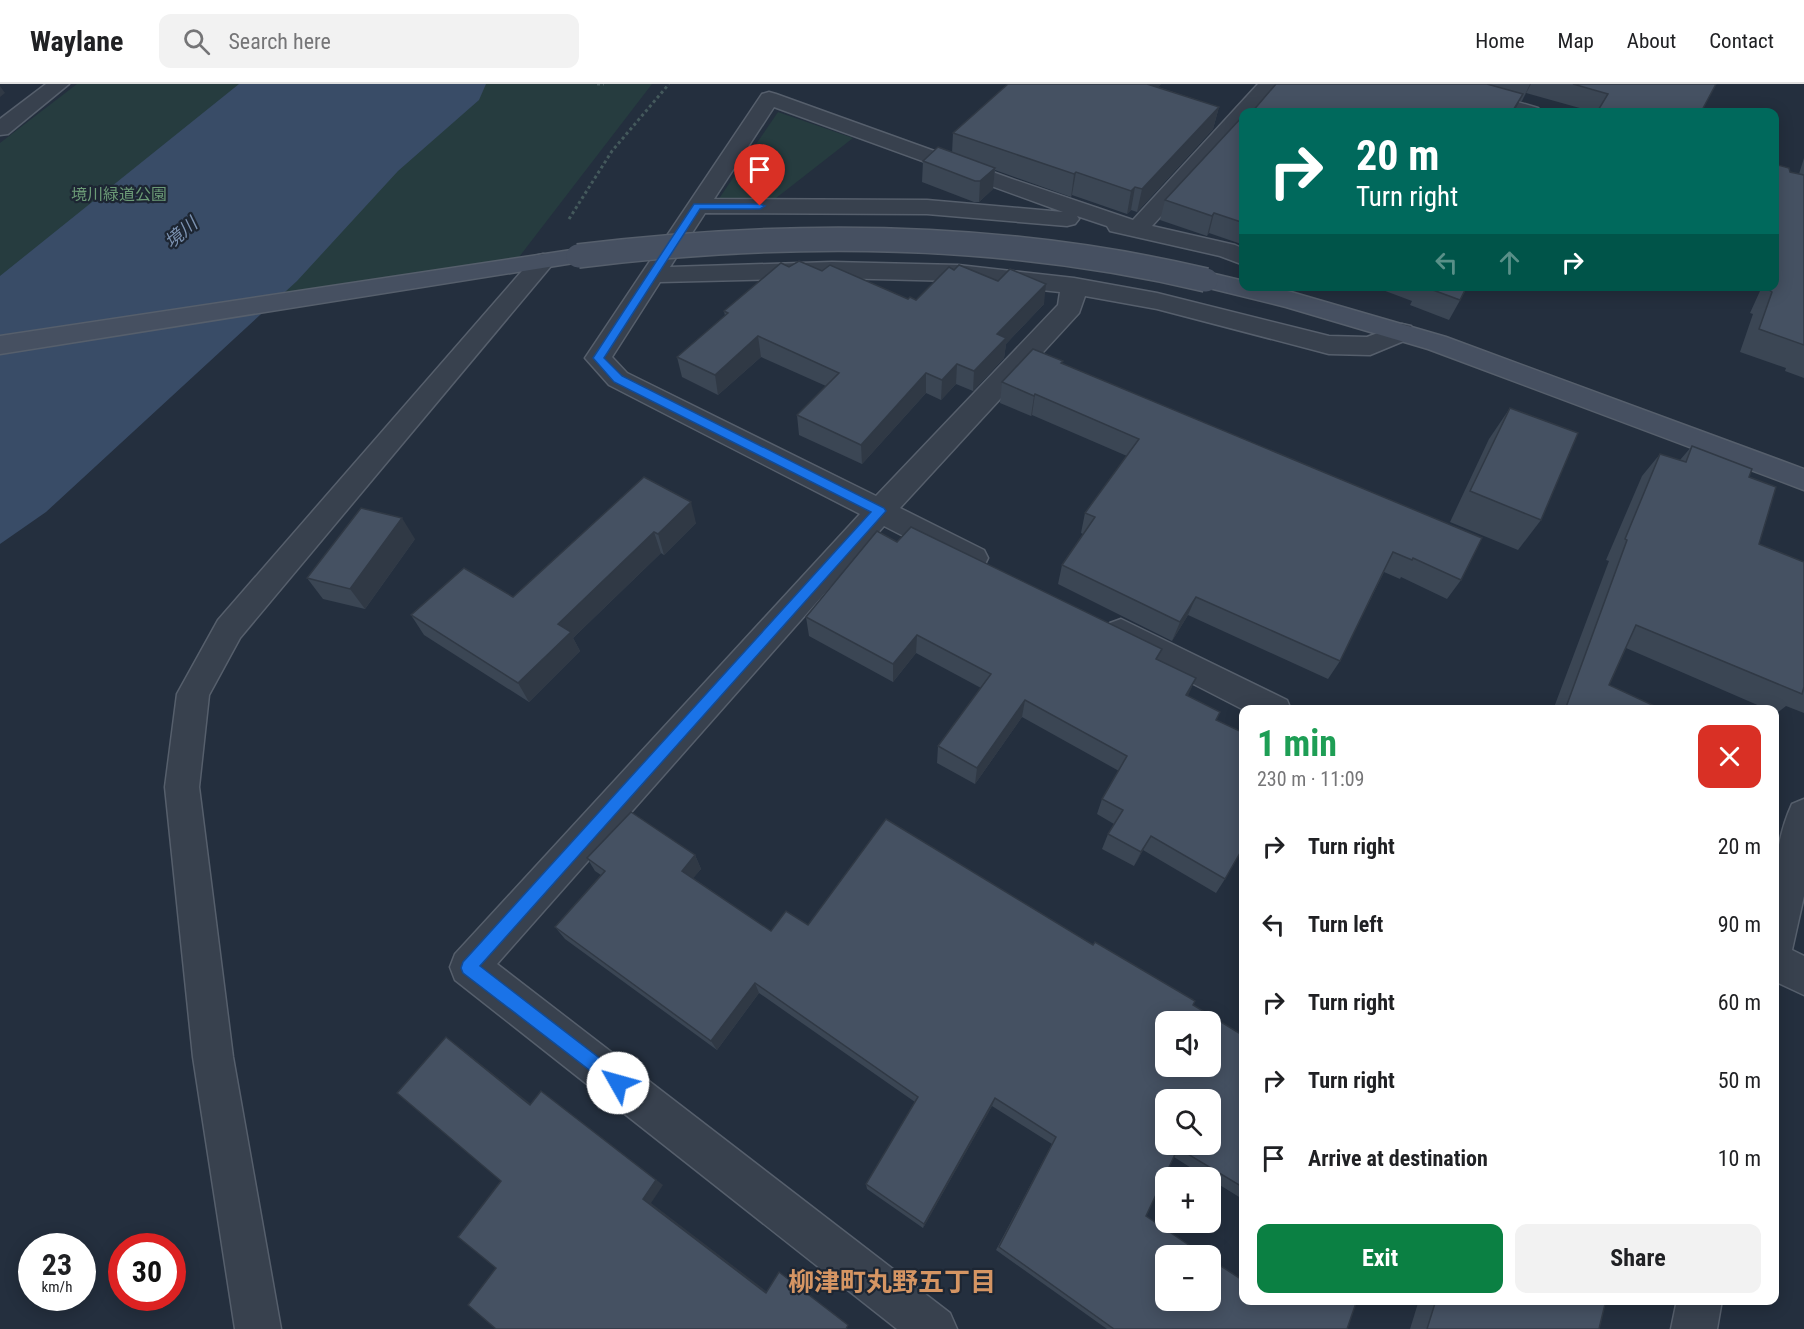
<!DOCTYPE html>
<meta charset="utf-8">
<style>
:root{--surface:#fff;--page:#f2f2f2;--text:#202124;--muted:#757577;--line:#e0e0e0;--accent:#0b8043}
body{margin:0;font-family:"Roboto Condensed","Noto Sans JP",sans-serif;background:var(--page);color:var(--text);height:100vh;display:flex;flex-direction:column;font-size:22px;white-space:nowrap}
*{box-sizing:border-box;margin:0}
p{font-size:20px;color:var(--muted)}
.icon{flex:none;width:33px;height:33px;fill:none;stroke:currentColor;stroke-width:2;stroke-linecap:round;stroke-linejoin:round}
.map{position:relative;flex:1;overflow:hidden}
.details{position:absolute;left:1239px;top:621px;width:540px;height:600px;display:flex;flex-direction:column;background:var(--surface);border-radius:12px;box-shadow:0 3px 15px #0003}
.details>*{flex:none}
.guide{position:absolute;left:1239px;top:24px;width:540px;height:183px;border-radius:12px;box-shadow:0 3px 15px #0003;background:#00695c;color:#fff;overflow:hidden}
.tools{position:absolute;left:1155px;top:927px;display:grid;gap:12px}
.tools a{display:grid;place-items:center;width:66px;height:66px;border-radius:12px;background:var(--surface);box-shadow:0 3px 15px #0003;font-size:30px}
.speed{position:absolute;left:18px;top:1149px;display:flex;gap:12px;font-size:30px;font-weight:700;text-align:center}
.speed>*{display:grid;place-content:center;width:78px;height:78px;border-radius:50%;background:var(--surface);box-shadow:0 3px 15px #0003;line-height:1}
.speed small{font-size:15px;font-weight:400}
.speed .limit{border:9px solid #d22;background:#fff;color:#111}
.pin{position:absolute;display:grid;place-items:center;width:51px;height:51px;color:#fff;margin:-62px -26px;border-radius:50% 50% 50% 0;rotate:-45deg;box-shadow:0 0 6px #0007}
.pin .icon{rotate:45deg}
.me{position:absolute;width:66px;margin:-33px;rotate:308deg;stroke-linejoin:round;filter:drop-shadow(0 0 4px #0008)}
.turn{display:flex;align-items:center;gap:21px;height:126px;padding:0 18px;font-size:27px}
.turn .icon{width:78px;height:78px;stroke-width:2.5}
.turn b{display:block;font-size:42px;line-height:51px}
.lanes{display:flex;align-items:center;height:57px;padding:0 18px;background:#0003;justify-content:center;gap:30px;direction:ltr}
.lanes .off{opacity:.35}
.round{display:grid;place-items:center;flex:none;width:63px;height:63px;border-radius:12px;background:var(--page)}
.head{display:flex;align-items:center;justify-content:space-between;height:102px;padding:0 18px}
h1{font-size:36px;font-weight:700;line-height:45px;color:#1e9e55}
.cta{display:flex;gap:12px;margin-top:auto;padding:12px 18px}
.cta a{flex:1;height:69px;border-radius:12px;background:var(--accent);color:#fff;font-size:24px;font-weight:700;line-height:69px;text-align:center}
.cta a+a{background:var(--page);color:var(--text)}
ul{padding:0;list-style:none}
li{display:flex;align-items:center;gap:18px;height:78px;padding:0 18px}
li div{flex:1}
li b{display:block;font-size:22px}
li em{font-style:normal}
header{display:flex;align-items:center;gap:36px;box-sizing:border-box;height:84px;padding:0 30px;background:var(--surface);border-bottom:2px solid var(--line)}
header strong{font-size:28px}
nav{display:flex;gap:33px;margin-inline-start:auto;font-size:21px}
.search{width:420px;height:54px;background:var(--page);display:flex;align-items:center;gap:15px;box-sizing:border-box;padding:0 21px;border-radius:12px;color:var(--muted);font-size:22px}
.map>svg:first-child{display:block}
.green{fill:#263c3f}
.water{fill:#394c67}
.lines{fill:none;stroke-linecap:round;stroke-linejoin:round}
.street-casing{stroke:#565f6c;stroke-width:3}
.secondary-casing{stroke:#565f6c;stroke-width:3}
.path{stroke:#44595c;stroke-width:3;stroke-dasharray:3 3;stroke-linecap:butt}
.street{fill:#38414e;fill-rule:evenodd}
.secondary{fill:#465061;fill-rule:evenodd}
.secondary-bridge-casing{stroke:#565f6c;stroke-width:26;stroke-linecap:butt}
.secondary-bridge{stroke:#465061;stroke-width:23}
.wall{fill:#3b4654}
.shaded-wall{fill:#303945}
.building{fill:#455162;stroke:#303945;stroke-width:1.5;fill-rule:evenodd}
.route{fill:#1a73e8;stroke:#114b97;stroke-width:1.5}
.labels{text-anchor:middle;stroke-width:4.5;stroke-linejoin:round;paint-order:stroke}
.far-park-label{font-size:16px;fill:#6b9a76;stroke:#1d2633}
.far-water-label{font-size:18px;font-style:italic;fill:#7c92b1;stroke:#1d2633}
.near-neighbourhood-label{font-size:26px;font-weight:bold;fill:#d59563;stroke:#1d2633}
</style>
<header>
<strong>Waylane</strong>
<div class="search"><svg class="icon" aria-label="search" viewBox="0 0 24 24"><circle cx="10" cy="10" r="6"/><path d="M15 15l6 6"/></svg>Search here</div>
<nav><a>Home</a><a>Map</a><a>About</a><a>Contact</a></nav>
</header>
<div class="map">
<svg width="1804" height="1245" viewBox="0 0 1804 1245">
<rect width="100%" height="100%" fill="#242f3e"/>
<g class="green">
<path d="M77,0h575l-136,177 -223,32 -230,14 -63,9v-173z"/>
<path d="M778,28l75,26 -82,64 -55,1z"/>
</g>
<path class="water" d="M239,0h247l-7,16 -81,71 -101,110 -251,231 -46,32v-268z"/>
<g class="lines">
<defs>
<g id="street">
<path d="M46,0h23l-61,50 -8,1v-16z"/>
<path d="M1258,0h21l-24,28h-11v13l-92,101 83,19 9,4v16l-24,-9 -110,-25 -3,-5 -30,-10 2,3 -4,5 -8,2 -140,-12 -222,-1 -35,54 162,-5 126,3 116,13 83,15 172,43 38,1 35,-13 9,2 4,6 -4,6 -41,17 -41,-1 -172,-45 -72,-13 -6,17 -179,195 84,42 4,8 -4,8 -11,4 -11,-4 -78,-40 -387,438 453,349 7,16h-60l-442,-349 -5,-13 5,-13 405,-440 -251,-129 -24,-27 177,-264 7,-2 7,2 236,85 121,41zM774,23l289,105 -136,-12 -213,-1zM832,194l126,3 102,11 -2,13 -182,191 -249,-123 -15,-16 48,-75z"/>
<path d="M1425,0h32l81,24 4,4h-32l-82,-24z"/>
<path d="M543,170l8,2 4,5 -4,5 -311,372 -31,57 -10,92 34,270 48,272h-46l-42,-272 -28,-270 12,-93 41,-74 317,-364z"/>
<path d="M1121,535l166,81 4,10h-47l-134,-69 -5,-9 5,-9z"/>
<path d="M1804,715v97l-12,54 12,6v39l-30,-14c0,-58 -7,-123 18,-177z"/>
<path d="M1677,1216h45l-5,29h-46z"/>
</g>
<g id="secondary">
<path d="M578,165l8,2 4,5 -4,5 -586,93v-18z"/>
<path d="M1206,188l38,9v5h23l24,6 155,45 358,132v21l-376,-141 -142,-42 -89,-22 -3,-5 3,-5z"/>
</g>
</defs>
<use href="#street" class="street-casing"/>
<use href="#secondary" class="secondary-casing"/>
<g class="path">
<path d="M597,0h7"/>
<path d="M569,135l43,-68 57,-67"/>
</g>
<use href="#street" class="street"/>
<use href="#secondary" class="secondary"/>
<defs>
<path id="secondary-bridge" d="M578,172c210,-26 421,-25 628,24"/>
</defs>
<use href="#secondary-bridge" class="secondary-bridge-casing"/>
<use href="#secondary-bridge" class="secondary-bridge"/>
</g>
<g class="wall">
<path d="M1008,0h153l-3,3 61,20 -6,22 -76,83 -6,-2 -4,4 -55,-19 -1,2 -76,-27 -2,19 -14,13h-5l-52,-20 1,-21 29,-8 1,-20z"/>
<path d="M1276,0h440l-15,28h-107l-68,-19 -4,8z"/>
<path d="M1244,33v128l-35,-12 -2,3 -47,-16 5,-20z"/>
<path d="M1804,74v220l-19,-7 1,-3 -46,-16 13,-38 -3,-1 10,-22 -15,-5h29v-122l16,8 9,2z"/>
<path d="M789,183l33,4 86,28 136,5 -38,40 -2,14 -31,33 -17,-7 -15,16 -15,-7 -64,71 -63,-29 -2,-20 29,-29 -65,-29 -43,38 -36,-18 -5,-20 48,-41 -1,-5z"/>
<path d="M1372,202h96l-19,34 -39,-15 2,-4z"/>
<path d="M1062,280l399,216 -14,19 -46,-22 -1,2 -16,-7 -44,89 -12,18 -140,-64 -16,26 -114,-57 4,-19 21,-31 -2,-1 4,-20 42,-57 -95,-41 -1,1 -31,-13 2,-21z"/>
<path d="M1510,324l31,112 -23,30 -68,-28 39,-83z"/>
<path d="M1692,362l57,31 10,67 45,18v151l-18,-7 -9,7 -3,-1v-2h-5l-143,-62 -17,37 54,25h-110l56,-149 -3,-1 36,-84 18,-22 20,6z"/>
<path d="M644,393l52,46 -32,32 -3,-2 -88,85 7,13 -51,51 -105,-67 -13,-20 102,-18z"/>
<path d="M415,455l-50,70 -42,-10 -16,-21z"/>
<path d="M897,458l261,118 30,36 28,24 9,159 -9,14 -73,-43 -9,16 -32,-17 6,-15 6,-10 -17,-10 5,-15 17,-28 -97,-54 -47,67 -38,-21 1,-17 43,-58 -65,-35 -23,29 -84,-46 -3,-19z"/>
<path d="M695,771l6,14 -8,9 78,53 37,-6 385,80 51,31v164l-34,-21v-1h-3l-33,-21 -28,59 98,84h113l-10,29h-240l-111,-79 56,-106 -60,-38 -69,122 -56,-39 -1,-5 49,-82 -156,-109 -42,57 -152,-111 -10,-12 46,-52 -6,-4 -8,-13z"/>
<path d="M1419,1216h187l-7,29h-189z"/>
</g>
<g class="shaded-wall">
<path d="M1144,0h17l-21,21z"/>
<path d="M1530,0h1l-9,17z"/>
<path d="M0,2l5,7 -5,4z"/>
<path d="M1523,10l-9,18h-2z"/>
<path d="M1219,23l-6,22 -76,83 5,-23z"/>
<path d="M995,84l-2,21 -14,13 1,-21z"/>
<path d="M1076,88l-4,23 -1,2 3,-23z"/>
<path d="M1135,103l-4,23 -4,4 4,-23z"/>
<path d="M1214,129l-5,20 -2,3 5,-20z"/>
<path d="M1046,200l-2,20 -38,40 -2,14 -31,33 1,-20 23,-37z"/>
<path d="M758,252l3,21 -43,38 -3,-20z"/>
<path d="M957,280l-1,20 -15,16 1,-20z"/>
<path d="M926,289v20l-64,71 -1,-19z"/>
<path d="M1035,310l-3,21 -1,1 3,-20z"/>
<path d="M691,418l5,21 -32,32 -6,-21z"/>
<path d="M402,434l13,21 -50,70 -15,-20z"/>
<path d="M654,448l7,21 -88,85 7,13 -51,51 -11,-19 40,-59z"/>
<path d="M1196,513l-8,18 -16,26 8,-19z"/>
<path d="M917,551l-1,18 -23,29v-18z"/>
<path d="M1196,594l-8,18 -2,-1z"/>
<path d="M1025,616l-3,17 -47,67 2,-16z"/>
<path d="M1151,752l-8,14 -9,16 7,-14z"/>
<path d="M695,771l6,14 -13,15 -6,-13z"/>
<path d="M755,899l4,10 -42,57 -6,-9z"/>
<path d="M446,953l12,9 83,66 -11,-7z"/>
<path d="M541,1007l122,94 -12,18 119,91 -4,-1 -123,-94z"/>
<path d="M995,1014l-3,8 -69,122 1,-4z"/>
</g>
<g class="building">
<path d="M1008,0h139l72,23 -77,82 -7,-2 -4,4 -55,-19 -2,2 -121,-41z"/>
<path d="M1276,0h211l36,10 -11,18h-260z"/>
<path d="M1573,0h143l-15,28h-104l11,-18z"/>
<path d="M1242,33h2v106l-30,-10 -2,3 -47,-16z"/>
<path d="M938,63l57,21 -15,13h-5l-52,-20z"/>
<path d="M1774,80l15,4 1,4 14,3v170l-45,-16 13,-37 -3,-2 1,-4h4v-9l4,-8 -4,-1z"/>
<path d="M799,177l23,10 8,-6 78,34 2,-2 6,3 33,-33 5,3 5,-5 39,16 12,-12 36,15 -49,50 9,4 -32,33 -17,-7 -15,16 -16,-7 -65,72 -64,-30 42,-42 -81,-37 -43,39 -38,-18 51,-44 -4,-2 57,-48 8,4z"/>
<path d="M1422,202h45l-7,14z"/>
<path d="M1033,265l30,12 -2,2 421,175 -21,42 -48,-22 -1,2 -19,-8 -53,109 -144,-64 -16,25 -118,-57 33,-48 -10,-4 54,-74 -104,-45 -1,2 -32,-14z"/>
<path d="M1510,324l68,25 -37,87 -71,-29z"/>
<path d="M1692,362l60,23 -3,8 27,10 -17,57 45,18v125l-2,7 -166,-69 -27,60 54,25h-98l62,-170 -2,-1 35,-85 26,8z"/>
<path d="M644,393l47,25 -33,32 -4,-2 -96,92 13,8 -53,51 -107,-68 53,-47 49,29z"/>
<path d="M361,424l41,10 -52,71 -43,-11z"/>
<path d="M911,443l251,122 -6,10 40,19 -10,17 34,17 -4,8 28,13v113l-19,33 -74,-43 -10,16 -33,-18 15,-24 -21,-11 25,-43 -102,-56 -48,68 -39,-22 53,-72 -74,-39 -24,29 -87,-47 71,-86 20,11z"/>
<path d="M631,728l64,43 -13,16 89,60 15,-20 22,14 78,-106 207,126 2,-3 100,59 -2,4 51,31v152l-66,-40 -32,68 59,40h-39v44h44v-41l34,22v19h29l1,2 1,-2h82l-10,29h-233l-115,-82 57,-110 -61,-39 -71,126 -58,-40 52,-87 -163,-114 -44,58 -156,-114 50,-56 -18,-13zM1166,938h44v44h-44zM1166,1016h44v44h-44z"/>
<path d="M446,953l84,68 11,-14 115,89 -13,19 123,94 13,-21 69,53 -2,4h-350l-28,-24 28,-37 -38,-31 43,-56 -104,-88z"/>
<path d="M1436,1216h170l-7,29h-172z"/>
</g>
<path class="route" d="M694,120h66l5,2 -5,3h-60l-96,149 18,18 262,132 2,3 -406,455 144,111 2,6 -2,6 -6,3 -155,-119 -2,-5 2,-6 408,-450 -257,-130 -21,-24z"/>
<g class="labels">
<g class="far-park-label">
<text x="119" y="116">境川緑道公園</text>
</g>
<g class="far-water-label">
<text transform="translate(181 149) rotate(-40)" y="6">境川</text>
</g>
<g class="near-neighbourhood-label">
<text x="892" y="1207">柳津町丸野五丁目</text>
</g>
</g>
</svg>
<div class="tools">
<a><svg class="icon" aria-label="sound" viewBox="0 0 24 24"><path d="M4 9h4l5-4v14l-5-4H4zM17 9q2 3 0 6"/></svg></a>
<a><svg class="icon" aria-label="search" viewBox="0 0 24 24"><circle cx="10" cy="10" r="6"/><path d="M15 15l6 6"/></svg></a>
<a>+</a>
<a>−</a>
</div>
<div class="speed"><div>23<small>km/h</small></div><div class="limit">30</div></div>
<div class="pin" style="left:760px;top:122px;background:#d93025"><svg class="icon" aria-label="arrive" viewBox="0 0 24 24"><path d="M6 21V4h12l-3 4 3 4H6"/></svg></div>
<svg class="me" style="left:618px;top:999px" viewBox="-20 -20 40 40"><circle r="19" fill="#fff"/><path d="M0-13L10 11 0 6-10 11z" fill="#1a73e8"/></svg>
<div class="guide">
<div class="turn"><svg class="icon" aria-label="right" viewBox="0 0 24 24"><path d="M7 20v-9h11M14 6l5 5-5 5"/></svg><div><b>20 m</b>Turn right</div></div>
<div class="lanes"><svg class="icon off" aria-label="left" viewBox="0 0 24 24"><path d="M17 20v-9H6M10 6l-5 5 5 5"/></svg><svg class="icon off" aria-label="ahead" viewBox="0 0 24 24"><path d="M12 20V5M6 11l6-6 6 6"/></svg><svg class="icon" aria-label="right" viewBox="0 0 24 24"><path d="M7 20v-9h11M14 6l5 5-5 5"/></svg></div>
</div>
<section class="details">
<div class="head"><div><h1>1 min</h1><p>230 m · 11:09</p></div><a class="round" style="background:#d93025;color:#fff"><svg class="icon" aria-label="close" viewBox="0 0 24 24"><path d="M6 6l12 12M18 6L6 18"/></svg></a></div>
<ul>
<li><svg class="icon" aria-label="right" viewBox="0 0 24 24"><path d="M7 20v-9h11M14 6l5 5-5 5"/></svg><div><b>Turn right</b></div><em>20 m</em></li>
<li><svg class="icon" aria-label="left" viewBox="0 0 24 24"><path d="M17 20v-9H6M10 6l-5 5 5 5"/></svg><div><b>Turn left</b></div><em>90 m</em></li>
<li><svg class="icon" aria-label="right" viewBox="0 0 24 24"><path d="M7 20v-9h11M14 6l5 5-5 5"/></svg><div><b>Turn right</b></div><em>60 m</em></li>
<li><svg class="icon" aria-label="right" viewBox="0 0 24 24"><path d="M7 20v-9h11M14 6l5 5-5 5"/></svg><div><b>Turn right</b></div><em>50 m</em></li>
<li><svg class="icon" aria-label="arrive" viewBox="0 0 24 24"><path d="M6 21V4h12l-3 4 3 4H6"/></svg><div><b>Arrive at destination</b></div><em>10 m</em></li>
</ul>
<div class="cta"><a>Exit</a><a>Share</a></div>
</section>
</div>
